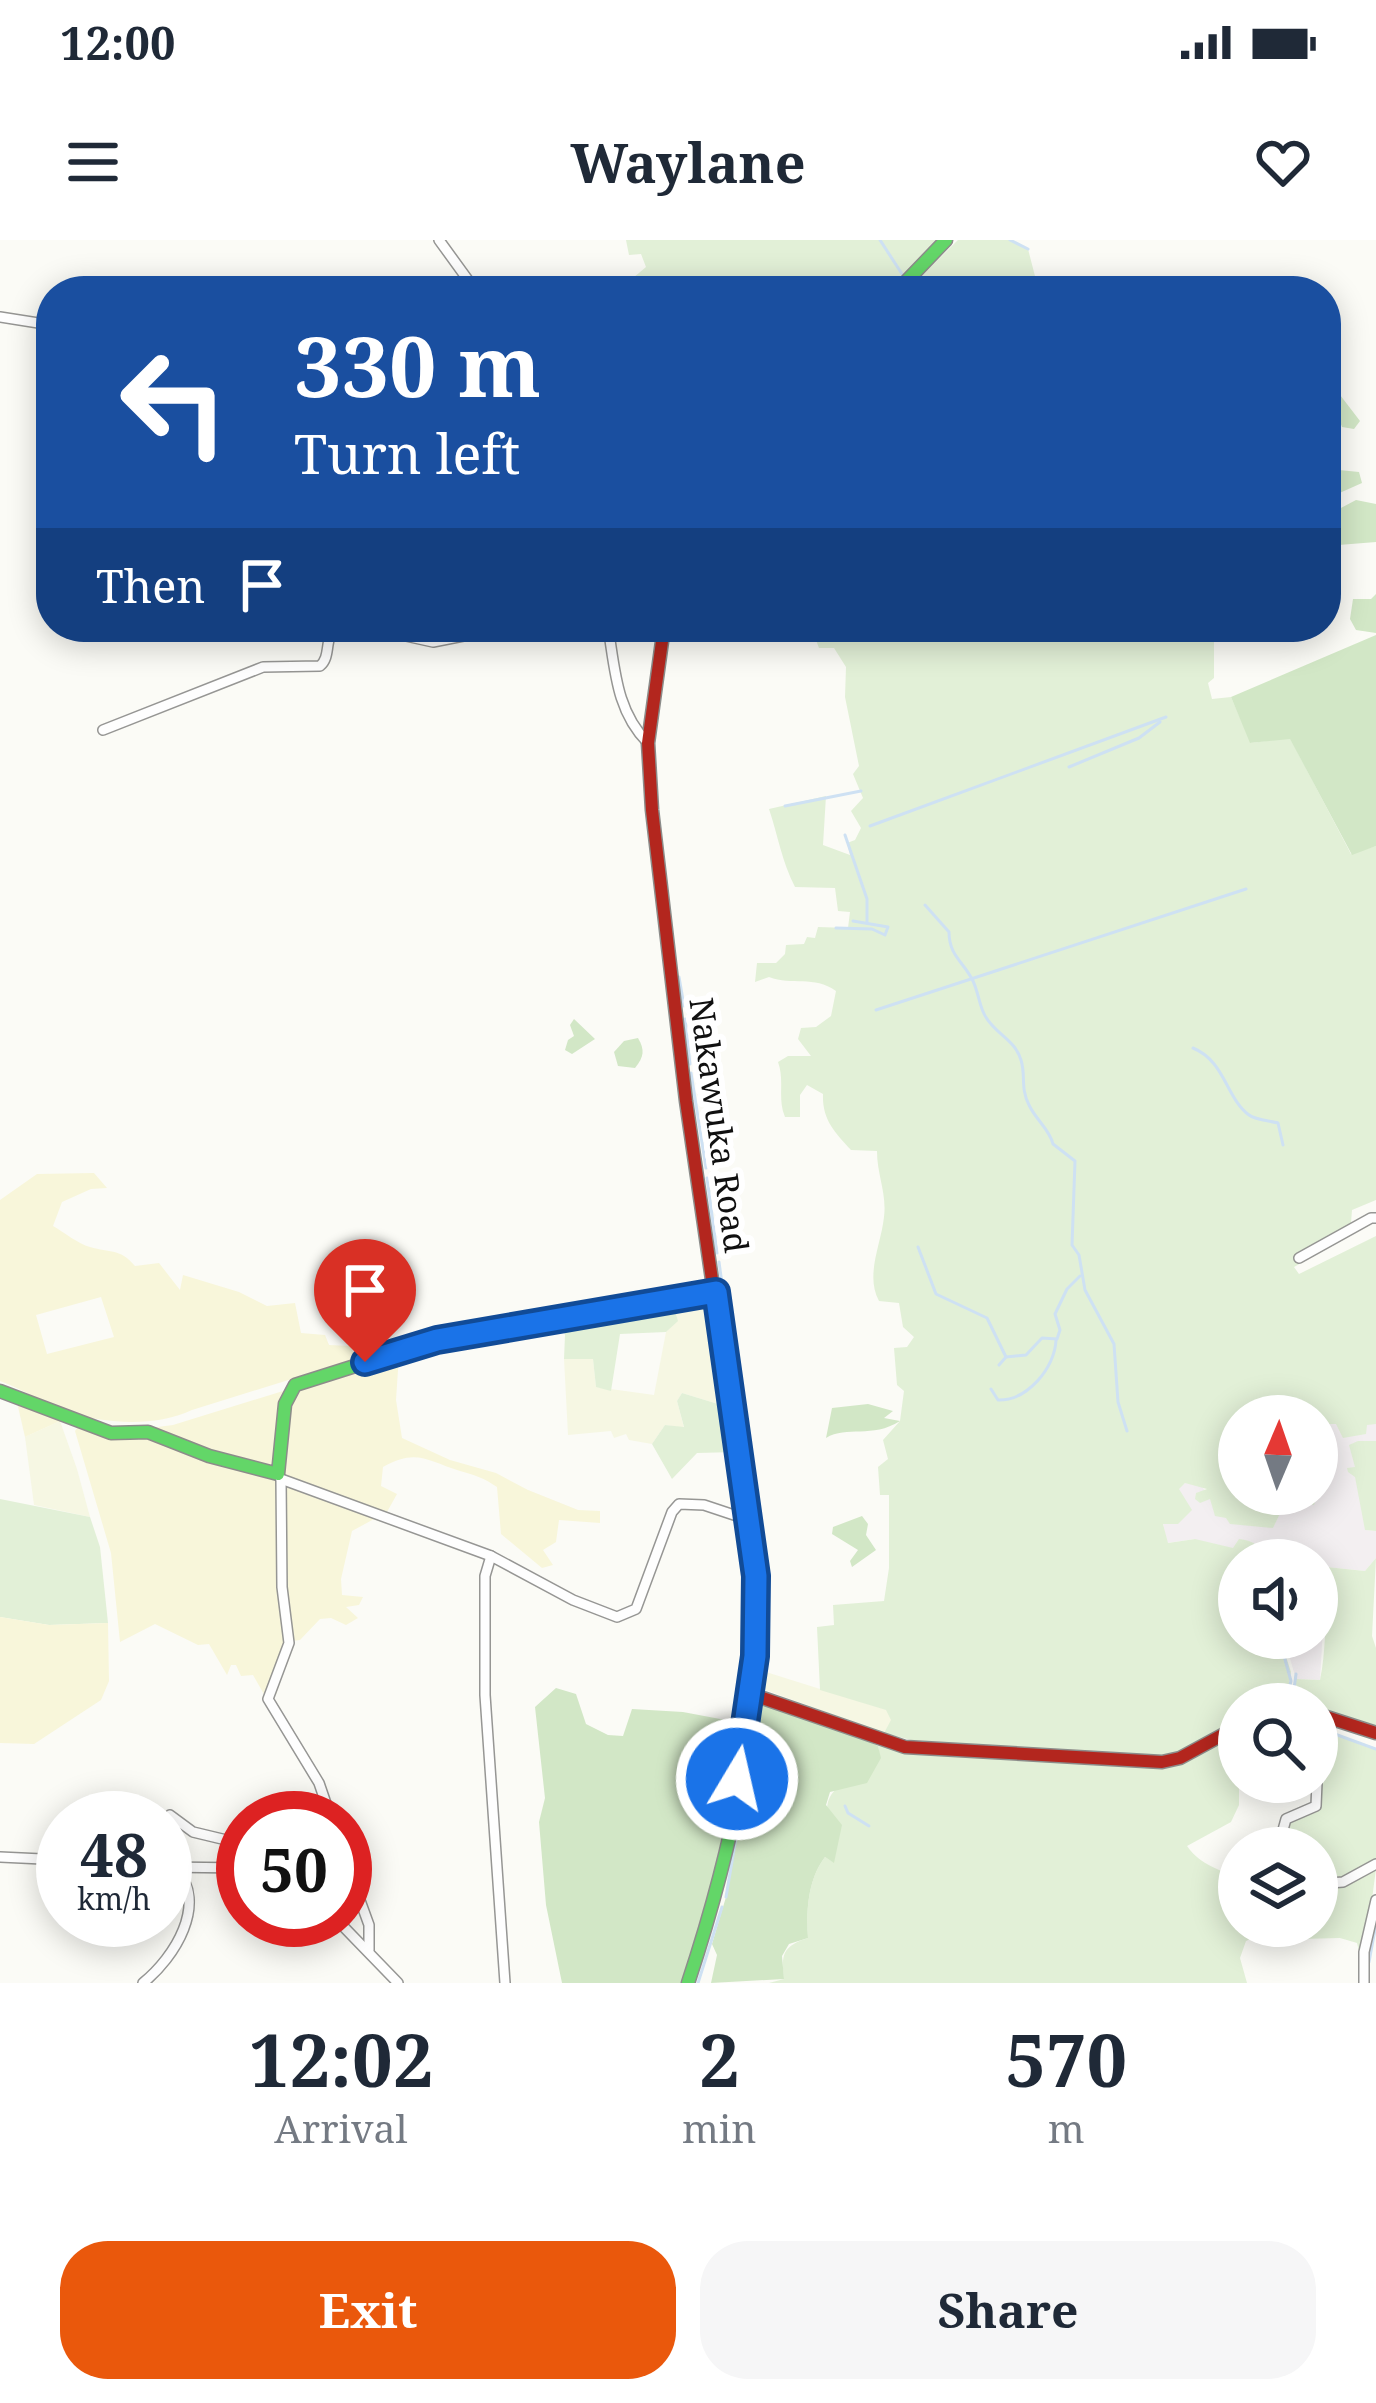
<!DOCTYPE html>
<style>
:root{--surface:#fff;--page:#f6f6f7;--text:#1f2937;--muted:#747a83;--accent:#ea580c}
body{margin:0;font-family:"Noto Serif",serif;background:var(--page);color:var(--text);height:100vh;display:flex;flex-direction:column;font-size:45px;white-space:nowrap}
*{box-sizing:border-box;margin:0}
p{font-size:39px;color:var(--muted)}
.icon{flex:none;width:66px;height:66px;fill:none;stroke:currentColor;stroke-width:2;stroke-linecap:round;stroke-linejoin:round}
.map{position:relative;height:1743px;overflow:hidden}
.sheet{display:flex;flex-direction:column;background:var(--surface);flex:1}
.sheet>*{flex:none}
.hud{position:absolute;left:36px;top:36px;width:1305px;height:366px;border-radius:48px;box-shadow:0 6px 30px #0003;background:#1a4fa0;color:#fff;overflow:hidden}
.needle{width:78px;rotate:2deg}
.fabs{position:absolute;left:1218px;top:1155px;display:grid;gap:24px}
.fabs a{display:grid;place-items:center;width:120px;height:120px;border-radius:50%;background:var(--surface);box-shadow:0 6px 30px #0003;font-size:60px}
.speed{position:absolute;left:36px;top:1551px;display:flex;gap:24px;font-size:60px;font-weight:700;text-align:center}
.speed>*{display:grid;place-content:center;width:156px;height:156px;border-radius:50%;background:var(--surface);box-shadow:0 6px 30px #0003;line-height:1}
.speed small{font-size:30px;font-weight:400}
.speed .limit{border:18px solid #d22;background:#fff;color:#111}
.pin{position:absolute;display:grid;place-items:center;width:102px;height:102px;color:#fff;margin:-123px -51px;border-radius:50% 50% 50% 0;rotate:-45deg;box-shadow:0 0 12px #0007}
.pin .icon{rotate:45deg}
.me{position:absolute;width:132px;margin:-66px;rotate:9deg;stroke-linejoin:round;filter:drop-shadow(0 0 9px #0008)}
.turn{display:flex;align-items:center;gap:42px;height:252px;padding:0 60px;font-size:54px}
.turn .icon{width:156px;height:156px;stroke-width:2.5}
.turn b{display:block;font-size:84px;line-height:102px}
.then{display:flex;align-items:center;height:114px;padding:0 60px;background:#0003;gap:24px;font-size:45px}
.eta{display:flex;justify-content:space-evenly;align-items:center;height:204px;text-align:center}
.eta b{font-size:72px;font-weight:700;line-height:84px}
.action{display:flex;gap:24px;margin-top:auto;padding:24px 60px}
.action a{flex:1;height:138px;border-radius:48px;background:var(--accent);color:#fff;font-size:48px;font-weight:700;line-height:138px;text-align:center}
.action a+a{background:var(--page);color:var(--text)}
.status{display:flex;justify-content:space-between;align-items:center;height:84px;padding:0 60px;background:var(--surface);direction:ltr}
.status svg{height:33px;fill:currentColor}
header{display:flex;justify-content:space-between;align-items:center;height:156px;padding:0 60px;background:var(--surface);font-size:54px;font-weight:700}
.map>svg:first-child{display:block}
.industrial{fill:#f3eff1}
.farmland{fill:#f6f7e3}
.green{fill:#e2f0d7}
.forest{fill:#d2e7c6}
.sand{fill:#f8f6da;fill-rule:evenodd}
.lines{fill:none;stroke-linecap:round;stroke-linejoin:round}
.stream{stroke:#cee1f3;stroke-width:3}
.street-casing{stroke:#969694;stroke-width:12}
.fast-casing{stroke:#8c8c8a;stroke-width:15}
.jam-casing{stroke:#8c8c8a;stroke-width:15}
.street{stroke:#fefefe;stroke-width:9}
.fast{stroke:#63d668;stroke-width:12}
.jam{stroke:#b3261e;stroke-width:12}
.route-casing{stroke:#114b97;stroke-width:30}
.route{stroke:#1a73e8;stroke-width:21}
.labels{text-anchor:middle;stroke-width:12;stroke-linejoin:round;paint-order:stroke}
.street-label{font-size:33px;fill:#101010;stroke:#fff}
</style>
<div class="status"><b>12:00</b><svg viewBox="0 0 49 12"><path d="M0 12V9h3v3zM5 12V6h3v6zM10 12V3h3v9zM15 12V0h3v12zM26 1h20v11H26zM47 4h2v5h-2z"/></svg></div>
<header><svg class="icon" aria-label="menu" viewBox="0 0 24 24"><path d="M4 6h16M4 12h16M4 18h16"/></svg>Waylane<svg class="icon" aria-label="heart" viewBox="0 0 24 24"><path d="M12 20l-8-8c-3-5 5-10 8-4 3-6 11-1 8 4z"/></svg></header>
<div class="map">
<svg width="1376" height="1743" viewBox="0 0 1376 1743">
<rect width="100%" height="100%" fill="#fbfbf6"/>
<g class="industrial">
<path d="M1326,1183l50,1v55l-11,51 11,1v27l-11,13 -48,-5v-6h-78l-2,54 -42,-75 -28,4 -4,-20 15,1v-35l7,-6 15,1 26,34 47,9 15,-30 26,7 16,-50 -13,-1v-11z"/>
<path d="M1317,1387l6,1 -3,52 -24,-1 -12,-41h33z"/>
</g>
<g class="farmland">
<path d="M712,1058l19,110 -49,-15 -5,8 7,27 -19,-3 -13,19 -23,-4 -3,-6 -12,4 -3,-7 -43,4 -4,-76h29l3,28 58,8 12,-63 11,-11 -4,-16z"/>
<path d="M60,1181l17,48 13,48 -56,-12 -9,-68z"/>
<path d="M760,1430l127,40 5,10 -8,13 -124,-45z"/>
</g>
<g class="green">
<path d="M626,0h310l-48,51h-258l3,-13 13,-11 -5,-13 -12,1z"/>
<path d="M958,0h52l18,9 8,31 15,9 -145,2z"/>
<path d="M811,387h399l4,10v41l-6,5 4,16 19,-2 20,46 39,-5 61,116 25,-8v354l-24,10 -2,26 -56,31 5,7 77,-38v188l-9,1 -1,9 -23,4 -7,-14h-10l-9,18v-26h-78v78h78v-41l14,1 -17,51 -26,-8 -15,31 -43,-4 -4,-6 -11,-2 -5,-17 -10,4 -5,-4 1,-6 11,-4 -22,-6 -6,6 13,21 -14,14h-15l5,19 27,-4 38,9 6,-9c14,1 25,9 33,21h-33v33l-5,4 5,-1v42h41l11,34 -5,32h-47v16l-65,35 -15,2 -248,-17 -27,-7 7,-13 -5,-10 -66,-20 -3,-63 17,-2 -1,-20 51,-4 5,-33v-73h-9l-2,-28 10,-8 -5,-19 17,-19 4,-30 -7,-6 -3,-37 13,-1 7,-10 -11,-10 -4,-24 -20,-2c-14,-26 2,-56 5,-84 3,-24 -7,-42 -7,-66l-26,-1c-17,-18 -29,-31 -28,-56l-16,-9 -7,10v22h-15c-8,-19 0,-36 -7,-55l10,-6h23l-13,-17 3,-11 15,-1 15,-11 5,-25c-22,-16 -44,-5 -67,-14l-14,5 2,-19h19l9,-9 1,-9 18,-1 3,-7 8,1 3,-11 30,1 2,-16 -12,-1 -3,-23 -40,-1c-13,-25 -17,-51 -26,-78l57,-13 -3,49 27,10 -3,-12 8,-3 6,-12 -10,-17 12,-13 -10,-24 6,-8 -14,-69 1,-30 -12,-19h-15z"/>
<path d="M673,1065l5,16 -12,11 -46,2 -9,57 -15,-4 -3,-28h-29l1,-24 -6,-16z"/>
<path d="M682,1153l49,15 5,44 -39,1 -25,26 -20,-35 13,-19 19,2 -7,-26z"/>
<path d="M1358,1201h18v90l-11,-1 -10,-53 -7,-5 -1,-4 8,-1 -6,-22z"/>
<path d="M0,1259l90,18 10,30 8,76 -59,2 -49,-8z"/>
<path d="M1376,1318l-4,78 4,12v91l-59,-20v-15h-26l5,-25 24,1c6,-27 4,-55 9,-83l-12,-4v-27l48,5z"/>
<path d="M1239,1488v77l-8,17 -44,24c15,21 31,21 51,34l1,46h50l3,12 -28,-5 -18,8 -6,17 7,25h-478l15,-4c-3,-25 -1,-33 24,-41 -2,-27 0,-59 17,-81l8,5c-10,-74 -15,-62 47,-104l-2,-12 76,10 191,12 25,-3z"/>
<path d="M1329,1491l47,17v115l-31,15 -28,5v-35h-36l7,-28 31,-16 -2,-47z"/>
<path d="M1376,1629l-13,98 -6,-24 -17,-5 -39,1 -3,-13h19v-38z"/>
</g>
<g class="forest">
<path d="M1337,151l23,30 -6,8 -12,-2 -5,-13 -11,-4v-14z"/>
<path d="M1326,193l15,4 -12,23 10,10 20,2 3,11 -36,16z"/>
<path d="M1356,260l20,4v38l-50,4v-17l5,-1 8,-19z"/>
<path d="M1376,354v39l-20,-3 -6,-11 3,-20h18z"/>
<path d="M1376,395v211l-24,9 -62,-116 -40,4 -19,-46z"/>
<path d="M574,779l21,20 -23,15 -7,-4 3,-10 6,-4 -4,-11z"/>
<path d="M638,798c7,12 6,19 -3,30l-17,-2 -4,-14 10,-11z"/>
<path d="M868,1164l25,7 -9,7 16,3c-28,18 -53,4 -74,17l6,-30z"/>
<path d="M862,1276l6,8 -2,11 10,15 -24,17 -2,-6 8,-11 -26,-16 1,-7z"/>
<path d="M556,1448l20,6 10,30 22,11 15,1 9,-27 51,3 53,10 2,6 -6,58 -20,99 -29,98h-121l-16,-78 -7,-83 6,-24 -10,-91z"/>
<path d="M758,1463l85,26 35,17 3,12 -14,25 -37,9 -4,13 16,20 -8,38 -9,-6c-17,22 -19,54 -17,81l-19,6 -7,12 2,23 -73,4 6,-28 -5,-11 14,-47z"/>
</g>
<g class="sand">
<path d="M94,933l13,15 -16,1 -29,13 -9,24c11,6 25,18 37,21 20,6 30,1 45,19l24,-3 21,27 3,-15 56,17 28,14 28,-3 6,30 24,2 4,10 21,1 6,13 -164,51c-37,17 -83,14 -122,3 -24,-7 -46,-24 -70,-32v-181l37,-26zM101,1057l13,40 -67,17 -11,-39z"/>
<path d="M399,1115l-3,45 6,38 48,22 46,13 32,17 50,20 22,1v12l-41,-3 -3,22 -13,8 10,15 -11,3 -41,-34 -4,-47c-13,-9 -22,-12 -37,-16 -33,-10 -43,-23 -77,-4l-2,19 16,8 -10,18 -35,19 -11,48 1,16 21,2 -4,8 -13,2 12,11 -12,7 -15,-7 -11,1 -20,21 -7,1 -17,54 -11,1 -12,-21 -12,1 -5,-11h-5l-4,10 -18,-31 -11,1 -43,-21 -35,18 -9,-89 -36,-122 4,-6 40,7 54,-7z"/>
<path d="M16,1158l44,23 -35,16z"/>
<path d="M0,1377l49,8 59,-2 1,58 -8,19 -67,44 -34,-1z"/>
</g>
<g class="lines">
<g class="stream">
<path d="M880,0l22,34"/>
<path d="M1010,0l18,9"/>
<path d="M915,43l6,8"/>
<path d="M1069,527l70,-29 21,-16"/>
<path d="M785,566l76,-15"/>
<path d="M870,586l296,-109"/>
<path d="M845,595l22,64v24"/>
<path d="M925,665l24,27c0,24 15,30 24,49 7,15 6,30 18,43 11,13 25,19 30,36 5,16 -1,27 8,45 7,15 21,25 24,39l22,17 -3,84 7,10 6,35 29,54 4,58 9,29"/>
<path d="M836,688l36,1 13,6 3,-8 -35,-6"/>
<path d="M679,737l5,29"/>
<path d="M876,770l370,-121"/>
<path d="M685,779l5,45"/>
<path d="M1193,808c32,13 33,50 56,67 6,5 22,6 29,8l5,22"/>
<path d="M691,833l15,95"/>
<path d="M707,938l10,75"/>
<path d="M918,1007l18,47 51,24 19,39"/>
<path d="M719,1022l10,73"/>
<path d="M734,1121l7,43"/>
<path d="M999,1125l7,-8 20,-2 16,-17 15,1 3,-9 -5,-16 12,-25 13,-13"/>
<path d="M991,1149l7,11c29,1 57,-32 58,-60"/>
<path d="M743,1175l4,53"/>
<path d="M750,1239l4,32"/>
<path d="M1279,1398l12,43 -6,23"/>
<path d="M760,1430l1,-20"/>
<path d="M1292,1464l4,-30"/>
<path d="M1220,1490l19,-11"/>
<path d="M1332,1493l44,16"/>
<path d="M845,1566l3,7 21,13"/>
<path d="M726,1657l19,-113"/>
<path d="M1369,1722l7,-38"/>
<path d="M698,1743l24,-76"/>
</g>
<defs>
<g id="street">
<path d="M439,0l37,51"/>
<path d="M0,77l51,8"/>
<path d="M365,387l68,15 76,-15"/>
<path d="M608,387c7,42 8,84 40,116"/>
<path d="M103,490l160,-63 57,-1c12,-10 3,-29 17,-39"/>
<path d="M1299,1018l72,-40h5"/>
<path d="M278,1234l3,5 210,77 82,44 44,17 19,-8 36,-97 7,-8 25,1 45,15"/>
<path d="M281,1239l1,108 7,56 -21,56 51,84 12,35"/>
<path d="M491,1316l-6,20v119l20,288"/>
<path d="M1317,1512l9,-35"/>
<path d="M170,1575l23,17 50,12"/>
<path d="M1278,1608l8,-29 30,-13 1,-24"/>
<path d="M0,1617l63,3"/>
<path d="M345,1619l24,66v25"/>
<path d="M165,1627l78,1"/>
<path d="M1317,1644l26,-2 33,-18"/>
<path d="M337,1680l61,63"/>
<path d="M143,1743c32,-26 65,-79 33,-115"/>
<path d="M1364,1743v-31l12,-52"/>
</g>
<g id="fast">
<path d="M897,51l49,-51"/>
<path d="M0,1151l111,42 37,-1 61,24 69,18 7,-70 10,-19 142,-45 279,-47"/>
<path d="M688,1743c41,-124 74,-264 69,-396 -3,-69 -21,-149 -32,-218"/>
</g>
<g id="jam">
<path d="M664,387l-16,116 4,67 34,291 39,268"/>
<path d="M751,1454l154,53 257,15 18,-4 59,-32"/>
<path d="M1317,1474l59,19"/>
</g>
</defs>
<use href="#street" class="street-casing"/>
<use href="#fast" class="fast-casing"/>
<use href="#jam" class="jam-casing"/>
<use href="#street" class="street"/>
<use href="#fast" class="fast"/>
<use href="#jam" class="jam"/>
</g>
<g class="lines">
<defs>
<path id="route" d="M365,1122l72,-22 279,-48 40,284 -1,80 -18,123"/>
</defs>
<use href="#route" class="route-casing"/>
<use href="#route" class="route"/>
</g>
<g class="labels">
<g class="street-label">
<text transform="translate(719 885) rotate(82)" y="12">Nakawuka Road</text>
</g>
</g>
</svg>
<div class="fabs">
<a><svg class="needle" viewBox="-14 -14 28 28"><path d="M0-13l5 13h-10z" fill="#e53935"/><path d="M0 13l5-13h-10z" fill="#747a83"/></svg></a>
<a><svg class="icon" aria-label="sound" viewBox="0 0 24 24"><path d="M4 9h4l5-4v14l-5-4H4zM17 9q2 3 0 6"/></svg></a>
<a><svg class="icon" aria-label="search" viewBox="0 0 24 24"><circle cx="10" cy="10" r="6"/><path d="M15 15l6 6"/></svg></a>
<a><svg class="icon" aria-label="layers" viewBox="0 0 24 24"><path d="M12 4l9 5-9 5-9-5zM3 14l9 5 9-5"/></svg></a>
</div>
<div class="speed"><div>48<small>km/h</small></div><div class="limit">50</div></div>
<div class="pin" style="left:365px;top:1122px;background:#d93025"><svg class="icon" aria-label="arrive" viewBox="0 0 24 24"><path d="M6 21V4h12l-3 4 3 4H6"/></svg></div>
<svg class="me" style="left:737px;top:1539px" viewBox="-20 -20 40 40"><circle r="17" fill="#1a73e8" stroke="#fff" stroke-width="3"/><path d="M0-11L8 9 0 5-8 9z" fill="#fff"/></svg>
<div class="hud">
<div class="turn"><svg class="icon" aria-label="left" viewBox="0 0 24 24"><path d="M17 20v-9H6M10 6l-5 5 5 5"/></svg><div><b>330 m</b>Turn left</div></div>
<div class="then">Then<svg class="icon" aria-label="arrive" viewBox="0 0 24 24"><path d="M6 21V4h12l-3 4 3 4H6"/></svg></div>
</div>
</div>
<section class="sheet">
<div class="eta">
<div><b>12:02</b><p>Arrival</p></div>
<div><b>2</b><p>min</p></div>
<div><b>570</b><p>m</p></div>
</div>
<div class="action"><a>Exit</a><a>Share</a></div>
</section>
